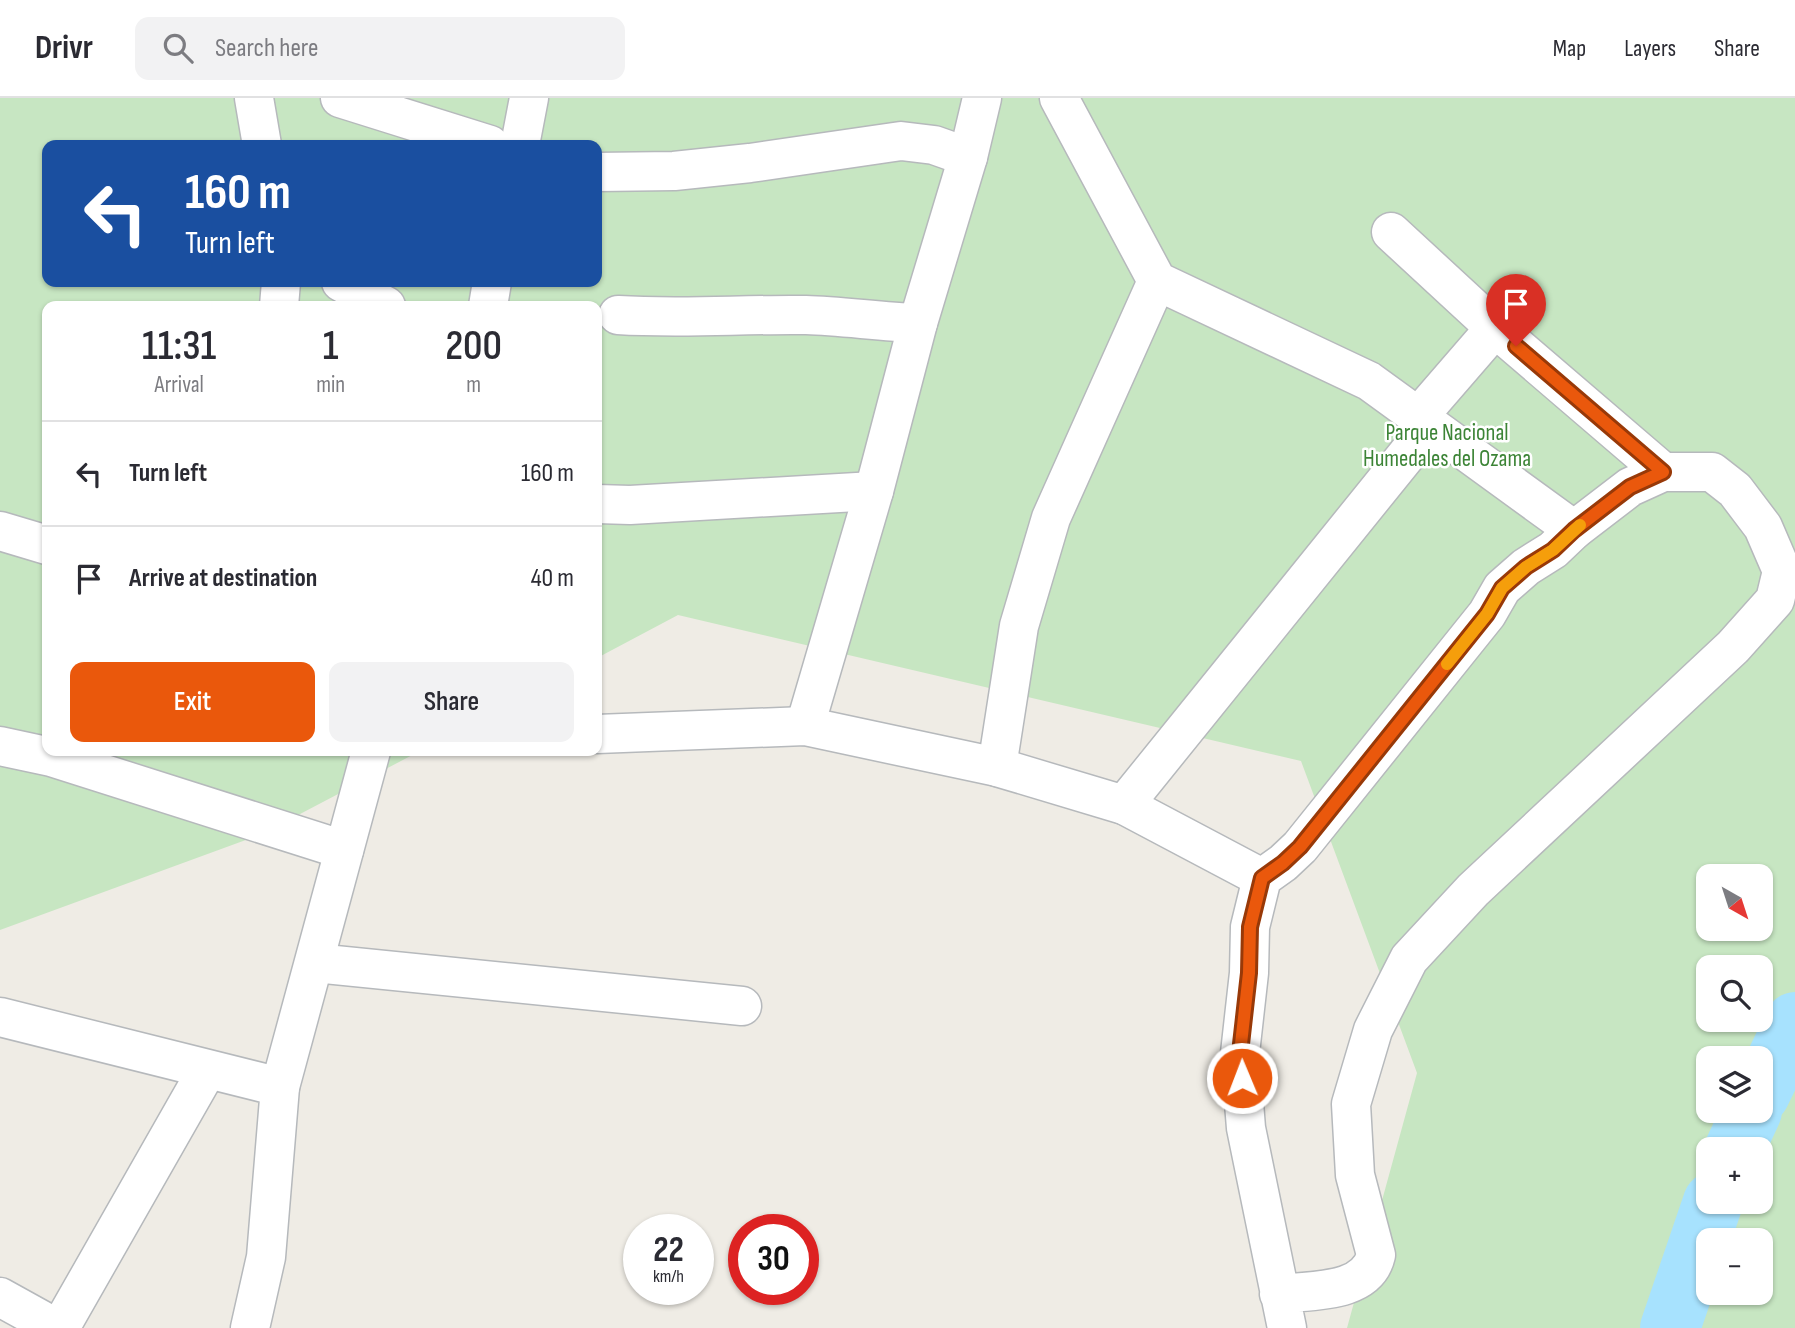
<!DOCTYPE html>
<meta charset="utf-8">
<style>
:root{--surface:#fff;--page:#f2f2f3;--text:#2b2b33;--muted:#7c7c81;--line:#e1e1e2;--accent:#ea580c}
body{margin:0;font-family:"Sofia Sans Condensed",sans-serif;background:var(--page);color:var(--text);height:100vh;display:flex;flex-direction:column;font-size:26px;white-space:nowrap}
*{box-sizing:border-box;margin:0}
p{font-size:23px;color:var(--muted)}
.icon{flex:none;width:38px;height:38px;fill:none;stroke:currentColor;stroke-width:2;stroke-linecap:round;stroke-linejoin:round}
.map{position:relative;flex:1;overflow:hidden}
.panel{position:absolute;left:42px;top:203px;width:560px;height:455px;display:flex;flex-direction:column;background:var(--surface);border-radius:14px;box-shadow:0 2px 5px #0004}
.panel>*{flex:none}
.guide{position:absolute;left:42px;top:42px;width:560px;height:147px;border-radius:14px;box-shadow:0 2px 5px #0004;background:#1a4fa0;color:#fff;overflow:hidden}
.needle{width:46px;rotate:141deg}
.controls{position:absolute;left:1696px;top:766px;display:grid;gap:14px}
.controls a{display:grid;place-items:center;width:77px;height:77px;border-radius:14px;background:var(--surface);box-shadow:0 2px 5px #0004;font-size:35px}
.speed{position:absolute;left:623px;top:1116px;display:flex;gap:14px;font-size:35px;font-weight:700;text-align:center}
.speed>*{display:grid;place-content:center;width:91px;height:91px;border-radius:50%;background:var(--surface);box-shadow:0 2px 5px #0004;line-height:1}
.speed small{font-size:18px;font-weight:400}
.speed .limit{border:10px solid #d22;background:#fff;color:#111}
.pin{position:absolute;display:grid;place-items:center;width:60px;height:60px;color:#fff;margin:-72px -30px;border-radius:50% 50% 50% 0;rotate:-45deg;box-shadow:0 0 7px #0007}
.pin .icon{rotate:45deg}
.me{position:absolute;width:77px;margin:-38px;rotate:359deg;stroke-linejoin:round;filter:drop-shadow(0 0 5px #0008)}
.turn{display:flex;align-items:center;gap:24px;height:147px;padding:0 28px;font-size:32px}
.turn .icon{width:91px;height:91px;stroke-width:2.5}
.turn b{display:block;font-size:49px;line-height:60px}
.eta{display:flex;justify-content:space-evenly;align-items:center;height:119px;text-align:center}
.eta b{font-size:42px;font-weight:600;line-height:49px}
.button{display:flex;gap:14px;margin-top:auto;padding:14px 28px}
.button a{flex:1;height:80px;border-radius:14px;background:var(--accent);color:#fff;font-size:28px;font-weight:600;line-height:80px;text-align:center}
.button a+a{background:var(--page);color:var(--text)}
ul{padding:0;list-style:none}
li{display:flex;align-items:center;gap:21px;height:105px;padding:0 28px;border-top:2px solid var(--line)}
li div{flex:1}
li b{display:block;font-size:26px}
li em{font-style:normal}
header{display:flex;align-items:center;gap:42px;box-sizing:border-box;height:98px;padding:0 35px;background:var(--surface);border-bottom:2px solid var(--line)}
header strong{font-size:33px}
nav{display:flex;gap:38px;margin-inline-start:auto;font-size:24px}
.search{width:490px;height:63px;background:var(--page);display:flex;align-items:center;gap:18px;box-sizing:border-box;padding:0 24px;border-radius:14px;color:var(--muted);font-size:26px}
.map>svg:first-child{display:block}
.green{fill:#c7e6c2;fill-rule:evenodd}
.lines{fill:none;stroke-linecap:round;stroke-linejoin:round}
.river{stroke:#a7e2fe;stroke-width:60}
.minor-casing{stroke:#b6b9bc;stroke-width:41}
.minor{stroke:#fff;stroke-width:38}
.route-casing{stroke:#983908;stroke-width:18}
.route{stroke:#ea580c;stroke-width:12}
.slow{stroke:#f59e0b;stroke-width:12}
.labels{text-anchor:middle;stroke-width:5;stroke-linejoin:round;paint-order:stroke}
.park-label{font-size:23px;fill:#3c8436;stroke:#fff}
</style>
<header>
<strong>Drivr</strong>
<div class="search"><svg class="icon" aria-label="search" viewBox="0 0 24 24"><circle cx="10" cy="10" r="6"/><path d="M15 15l6 6"/></svg>Search here</div>
<nav><a>Map</a><a>Layers</a><a>Share</a></nav>
</header>
<div class="map">
<svg width="1795" height="1230" viewBox="0 0 1795 1230">
<rect width="100%" height="100%" fill="#efece5"/>
<path class="green" d="M0,0h1795v1230h-448l70,-255 -116,-312 -623,-146 -81,43v-352h-550v445h373l-158,83 -262,96zM47,47h550v137h-550zM1708,779h52v52h-52zM1708,870h52v52h-52zM1708,961h52v52h-52zM1708,1052h52v52h-52zM1708,1143h52v52h-52z"/>
<g class="lines">
<g class="river">
<path d="M1760,996l35,-72"/>
<path d="M1734,1052l18,-39"/>
<path d="M1670,1230l43,-126"/>
</g>
<defs>
<g id="minor">
<path d="M254,0l8,47"/>
<path d="M340,0l150,47"/>
<path d="M1059,0l98,183 212,100 205,149"/>
<path d="M520,47l9,-47"/>
<path d="M597,74l77,-1 76,-8 151,-22 33,4 34,12"/>
<path d="M1391,134l104,96 -77,89"/>
<path d="M341,184l45,24"/>
<path d="M279,208l2,-24"/>
<path d="M488,208l4,-24"/>
<path d="M618,217c63,4 125,-1 188,0 37,1 75,7 112,8"/>
<path d="M1495,230l168,144"/>
<path d="M597,406l33,1 244,-14"/>
<path d="M0,433l47,14"/>
<path d="M805,628l69,-235 44,-168 50,-166 14,-59"/>
<path d="M597,636l208,-8 192,41 127,38 138,73"/>
<path d="M0,648l51,11 293,93"/>
<path d="M997,669l22,-141 32,-108 106,-237"/>
<path d="M1124,707l306,-379"/>
<path d="M315,865l427,43"/>
<path d="M0,919l280,70 -14,170 -16,71"/>
<path d="M280,989l91,-336"/>
<path d="M1279,1196c32,-4 88,0 97,-39l-21,-80 -4,-71 22,-74 36,-71 64,-69 260,-243 42,-47 7,-29 -19,-44 -28,-37 -23,-18h-49l-33,15 -56,43 -21,20 -27,17 -24,21 -15,26 -187,233 -17,16 -21,15 -12,49 -1,46 -9,80 6,75 41,200"/>
<path d="M0,1199l56,31"/>
<path d="M60,1230l147,-258"/>
</g>
</defs>
<use href="#minor" class="minor-casing"/>
<use href="#minor" class="minor"/>
</g>
<g class="lines">
<defs>
<path id="route" d="M1242,980l-2,-25 9,-80 1,-46 12,-49 21,-15 17,-16 187,-233 15,-26 24,-21 27,-17 21,-20 56,-43 33,-15 -147,-126"/>
</defs>
<use href="#route" class="route-casing"/>
<use href="#route" class="route"/>
<path class="slow" d="M1447,566l40,-50 15,-26 24,-21 27,-17 27,-25"/>
</g>
<g class="labels">
<g class="park-label">
<text x="1447" y="342">Parque Nacional<tspan x="1447" dy="26">Humedales del Ozama</tspan></text>
</g>
</g>
</svg>
<div class="controls">
<a><svg class="needle" viewBox="-14 -14 28 28"><path d="M0-13l5 13h-10z" fill="#e53935"/><path d="M0 13l5-13h-10z" fill="#7c7c81"/></svg></a>
<a><svg class="icon" aria-label="search" viewBox="0 0 24 24"><circle cx="10" cy="10" r="6"/><path d="M15 15l6 6"/></svg></a>
<a><svg class="icon" aria-label="layers" viewBox="0 0 24 24"><path d="M12 4l9 5-9 5-9-5zM3 14l9 5 9-5"/></svg></a>
<a>+</a>
<a>−</a>
</div>
<div class="speed"><div>22<small>km/h</small></div><div class="limit">30</div></div>
<div class="pin" style="left:1516px;top:248px;background:#d93025"><svg class="icon" aria-label="arrive" viewBox="0 0 24 24"><path d="M6 21V4h12l-3 4 3 4H6"/></svg></div>
<svg class="me" style="left:1242px;top:980px" viewBox="-20 -20 40 40"><circle r="17" fill="#ea580c" stroke="#fff" stroke-width="3"/><path d="M0-11L8 9 0 5-8 9z" fill="#fff"/></svg>
<div class="guide">
<div class="turn"><svg class="icon" aria-label="left" viewBox="0 0 24 24"><path d="M17 20v-9H6M10 6l-5 5 5 5"/></svg><div><b>160 m</b>Turn left</div></div>
</div>
<section class="panel">
<div class="eta">
<div><b>11:31</b><p>Arrival</p></div>
<div><b>1</b><p>min</p></div>
<div><b>200</b><p>m</p></div>
</div>
<ul>
<li><svg class="icon" aria-label="left" viewBox="0 0 24 24"><path d="M17 20v-9H6M10 6l-5 5 5 5"/></svg><div><b>Turn left</b></div><em>160 m</em></li>
<li><svg class="icon" aria-label="arrive" viewBox="0 0 24 24"><path d="M6 21V4h12l-3 4 3 4H6"/></svg><div><b>Arrive at destination</b></div><em>40 m</em></li>
</ul>
<div class="button"><a>Exit</a><a>Share</a></div>
</section>
</div>
